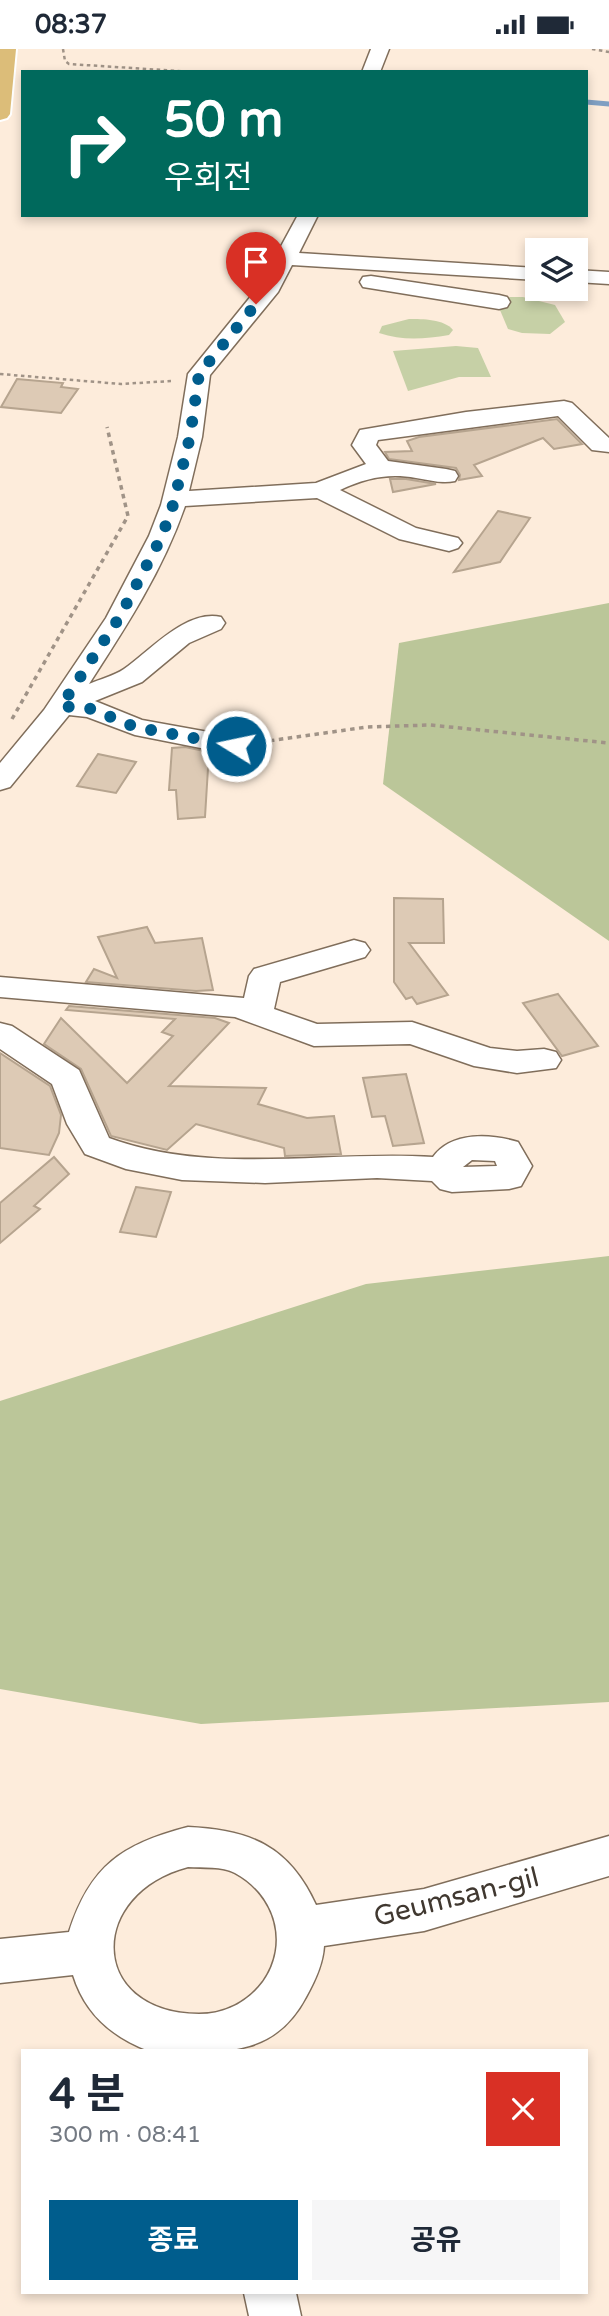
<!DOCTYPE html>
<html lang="ko">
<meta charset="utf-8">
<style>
:root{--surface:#fff;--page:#f6f6f7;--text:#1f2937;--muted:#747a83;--accent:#005d8d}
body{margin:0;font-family:"Varela Round","Noto Sans KR",sans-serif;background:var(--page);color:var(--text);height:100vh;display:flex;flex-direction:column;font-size:26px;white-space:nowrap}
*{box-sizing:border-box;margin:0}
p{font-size:23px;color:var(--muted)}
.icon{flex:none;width:38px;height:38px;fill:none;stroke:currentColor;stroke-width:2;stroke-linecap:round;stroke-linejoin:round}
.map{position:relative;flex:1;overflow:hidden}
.panel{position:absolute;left:21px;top:2000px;width:567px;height:245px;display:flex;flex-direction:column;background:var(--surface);border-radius:0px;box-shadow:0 4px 10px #0003}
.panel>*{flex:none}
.banner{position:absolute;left:21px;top:21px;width:567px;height:147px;border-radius:0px;box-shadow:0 4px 10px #0003;background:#00695c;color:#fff;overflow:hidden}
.controls{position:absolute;left:525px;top:189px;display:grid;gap:14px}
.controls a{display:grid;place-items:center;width:63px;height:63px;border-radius:0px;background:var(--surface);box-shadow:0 4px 10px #0003;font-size:35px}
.pin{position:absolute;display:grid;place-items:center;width:60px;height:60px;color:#fff;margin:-72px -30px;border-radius:50% 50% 50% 0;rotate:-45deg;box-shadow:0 0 7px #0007}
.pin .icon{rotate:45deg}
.me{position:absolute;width:77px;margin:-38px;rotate:280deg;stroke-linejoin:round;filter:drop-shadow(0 0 5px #0008)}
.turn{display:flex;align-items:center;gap:24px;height:147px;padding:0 28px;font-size:32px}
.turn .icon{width:91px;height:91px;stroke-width:2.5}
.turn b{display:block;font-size:49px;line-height:60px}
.round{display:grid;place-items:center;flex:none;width:74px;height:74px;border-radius:0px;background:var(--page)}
.overview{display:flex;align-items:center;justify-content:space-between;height:119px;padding:0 28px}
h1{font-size:42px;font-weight:700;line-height:52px}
.primary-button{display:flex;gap:14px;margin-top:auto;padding:14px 28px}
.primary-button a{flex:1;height:80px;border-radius:0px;background:var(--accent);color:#fff;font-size:28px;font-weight:700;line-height:80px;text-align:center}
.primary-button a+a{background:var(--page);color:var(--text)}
.status{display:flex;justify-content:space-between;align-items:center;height:49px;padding:0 35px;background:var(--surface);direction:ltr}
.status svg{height:19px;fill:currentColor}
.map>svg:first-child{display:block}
.green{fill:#c6d0a6}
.forest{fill:#bbc699}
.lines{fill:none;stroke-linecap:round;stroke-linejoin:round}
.stream{stroke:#7f9fc2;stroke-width:5}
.building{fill:#ddcab5;stroke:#b6a48f;stroke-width:2}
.minor-casing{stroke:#806e5b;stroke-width:3}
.highway-casing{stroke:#fff;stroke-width:4}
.path-far1{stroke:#a09387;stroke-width:2.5;stroke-dasharray:3.5 3.5;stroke-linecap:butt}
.path{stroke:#a09387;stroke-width:3.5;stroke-dasharray:4.5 4.5;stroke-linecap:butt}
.minor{fill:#fff;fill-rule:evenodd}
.highway{fill:#dcbd79;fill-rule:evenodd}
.route{stroke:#005d8d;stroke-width:12;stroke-dasharray:0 21.6}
.labels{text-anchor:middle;stroke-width:5;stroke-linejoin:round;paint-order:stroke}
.near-street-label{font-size:28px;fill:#403830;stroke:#fff}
</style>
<div class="status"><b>08:37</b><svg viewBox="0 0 49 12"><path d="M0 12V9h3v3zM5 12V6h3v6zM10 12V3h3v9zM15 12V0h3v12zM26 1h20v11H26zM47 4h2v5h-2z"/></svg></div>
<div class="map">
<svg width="609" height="2267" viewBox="0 0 609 2267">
<rect width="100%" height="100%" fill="#fdecdb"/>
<g class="green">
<path d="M502,248h21l32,8 10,17 -15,12 -28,-1 -14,-4 -11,-26z"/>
<path d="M409,270c14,0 35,0 44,11l-4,5c-25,4 -46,6 -70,-2l3,-7z"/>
<path d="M456,297l22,2 13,29h-32l-51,14 -15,-40z"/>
</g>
<g class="forest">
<path d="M609,554v338l-226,-157 16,-141z"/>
<path d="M609,1207v446l-408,22 -201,-35v-288l366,-117z"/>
</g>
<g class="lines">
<path class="stream" d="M586,53l23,2"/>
</g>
<g class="building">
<path d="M17,330l46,4 -2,4 17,2 -17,24 -60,-6z"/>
<path d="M557,370l25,25 -28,5 -11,-11 -69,27 8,11 -23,4 1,-5 -4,-7 -67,-9 -4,-7 27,-1 -5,-10 12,-4z"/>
<path d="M390,430h16l30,5 -43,8z"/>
<path d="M498,462l32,7 -30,44 -46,10z"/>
<path d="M185,698l24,5 -4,65 -27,2 -2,-29h-7l3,-42z"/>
<path d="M98,705l38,8 -20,31 -39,-7z"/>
<path d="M394,849l49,1 1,44h-35l39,52 -31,9 -5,-7 -6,2 -12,-17z"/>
<path d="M147,878l8,16 47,-5 11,52 -17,1 -110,-9 8,-13 23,9 -19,-41z"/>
<path d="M558,945l40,52 -36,10 -39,-53z"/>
<path d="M69,957l146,12 14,5 -60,63 97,2 -8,16 49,14 27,-2 7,38 -56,2 -1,-8 -88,-24 -29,26 -56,-14 -30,-67 -37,-25 17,-26 66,65 46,-47 -11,-4 13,-13 -109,-9z"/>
<path d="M0,1004l50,33 11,29 -2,18 -10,22 -49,-7z"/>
<path d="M406,1025l18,69 -31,3 -8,-30 -13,1 -9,-39z"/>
<path d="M54,1108l15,17 -35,32 6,3 -40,34v-40z"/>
<path d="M136,1138l35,5 -15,45 -36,-5z"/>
</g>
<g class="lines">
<defs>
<g id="minor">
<path d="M371,0h18l-9,23h-18z"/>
<path d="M298,166h20l-19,38 238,15v12l-245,-15 -14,27 -68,83 -8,62 -13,54 127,-8 50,-19 -14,-19 8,-15 106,-18 98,-11 8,2 37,35v14l-17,-2 -34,-34 -180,24 -2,5 12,16 58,8 9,2 3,5 -3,5c-13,3 -26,-1 -39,-3 -28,-5 -50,0 -76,12l76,38 42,10 4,5 -4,5 -9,3 -50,-12 -82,-41 -132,8c-22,64 -59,121 -96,178 11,-5 25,-8 35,-15 26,-18 62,-60 97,-52l4,6 -4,6 -32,14 -47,39 -47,19 47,19 94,17 10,3 4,6 -4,6 -10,3 -101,-20 -48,-18 -18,-2 -59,72 -10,3v-27l44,-53 62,-92 43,-82 12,-31 17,-68 10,-63 72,-89z"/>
<path d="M576,221l33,2v12l-33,-2z"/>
<path d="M371,227l128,19 8,2 3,5 -3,5 -8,2 -136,-22 -3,-5 3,-5z"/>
<path d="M354,891l11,3 5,7 -5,7 -85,25 -6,27 43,15 95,-2 78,26 27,3 27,-2 12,3 5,8 -5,8 -39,5 -43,-7 -64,-22 -96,2 -79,-29 -235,-20v-20l244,21 5,-22 5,-7z"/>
<path d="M0,974l12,3 67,44 30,68c103,38 217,12 324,19 19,-26 58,-23 85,-15l14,24 -11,20 -12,3 -57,3 -12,-3 -8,-8 -55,-3 -112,5 -83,-3 -56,-11 -41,-15 -18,-30 -15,-40 -52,-35zM472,1111l23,1 2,5 -34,1z"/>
<path d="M188,1778c63,3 101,19 128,78l108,-16 185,-53v40l-185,55 -100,15c-1,18 -9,35 -18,51 -35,66 -93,54 -157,54 -37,-14 -64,-37 -76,-76l-73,8v-44l69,-7c21,-66 53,-88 119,-105zM188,1818c15,1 34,-1 47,6 41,22 55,71 28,109 -15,20 -38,32 -64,32 -111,-1 -113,-120 -11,-147z"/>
<path d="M244,2244h52l5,23h-52z"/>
</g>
<path id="highway" d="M0,0h16l-6,65 -3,4 -7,2z"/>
</defs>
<use href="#minor" class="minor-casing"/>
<use href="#highway" class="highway-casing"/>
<g class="path-far1">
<path d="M63,0l2,12 4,3 125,8"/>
<path d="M592,0l17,3"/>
<path d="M0,325l121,10 50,-3"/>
</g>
<g class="path">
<path d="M12,670l116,-203 -21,-89"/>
<path d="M261,693l106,-15 63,-2 179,18"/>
</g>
<use href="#minor" class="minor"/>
<use href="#highway" class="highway"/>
</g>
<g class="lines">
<path class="route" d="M236,697l-101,-19 -43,-18 -31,-3 58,-88 43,-82 11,-31 17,-68 9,-63 57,-70"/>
</g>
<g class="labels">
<g class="near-street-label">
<text transform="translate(456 1847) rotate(-14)" y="10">Geumsan-gil</text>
</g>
</g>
</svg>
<div class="controls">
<a><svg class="icon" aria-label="layers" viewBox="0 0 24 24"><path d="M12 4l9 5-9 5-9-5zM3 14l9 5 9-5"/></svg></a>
</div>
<div class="pin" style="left:256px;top:255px;background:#d93025"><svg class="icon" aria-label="arrive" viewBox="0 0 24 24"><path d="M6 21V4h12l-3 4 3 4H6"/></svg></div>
<svg class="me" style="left:236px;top:697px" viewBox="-20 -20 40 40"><circle r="17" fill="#005d8d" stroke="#fff" stroke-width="3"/><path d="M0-11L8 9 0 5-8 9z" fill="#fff"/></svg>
<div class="banner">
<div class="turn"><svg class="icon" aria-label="right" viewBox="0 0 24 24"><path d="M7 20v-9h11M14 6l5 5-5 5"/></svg><div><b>50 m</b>우회전</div></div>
</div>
<section class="panel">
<div class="overview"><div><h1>4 분</h1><p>300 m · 08:41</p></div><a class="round" style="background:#d93025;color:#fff"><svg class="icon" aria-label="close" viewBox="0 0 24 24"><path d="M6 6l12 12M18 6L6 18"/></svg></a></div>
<div class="primary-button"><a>종료</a><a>공유</a></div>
</section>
</div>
